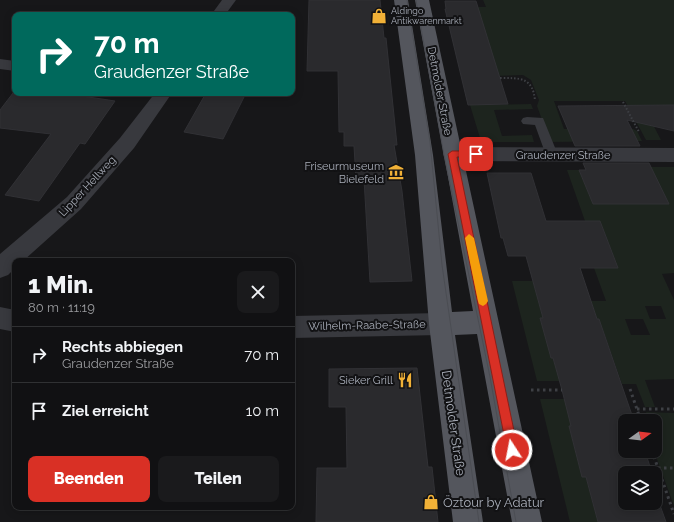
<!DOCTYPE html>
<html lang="de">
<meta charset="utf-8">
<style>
:root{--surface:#111113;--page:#1a1a1c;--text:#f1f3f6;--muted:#9c9da0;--line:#303133;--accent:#d93025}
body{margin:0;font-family:Raleway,sans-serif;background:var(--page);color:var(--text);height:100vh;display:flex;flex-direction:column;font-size:15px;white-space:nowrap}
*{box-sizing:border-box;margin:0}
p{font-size:13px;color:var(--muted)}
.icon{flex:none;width:22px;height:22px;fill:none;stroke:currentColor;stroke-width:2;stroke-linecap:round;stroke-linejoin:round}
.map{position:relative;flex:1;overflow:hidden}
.side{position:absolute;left:12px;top:258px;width:283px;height:252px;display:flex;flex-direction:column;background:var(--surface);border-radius:8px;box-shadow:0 2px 10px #0003,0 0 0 1px var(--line)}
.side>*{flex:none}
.banner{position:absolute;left:12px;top:12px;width:283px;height:84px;border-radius:8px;box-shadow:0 2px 10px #0003,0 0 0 1px var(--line);background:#00695c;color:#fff;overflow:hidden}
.needle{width:26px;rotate:75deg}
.tools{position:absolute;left:618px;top:414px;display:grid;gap:8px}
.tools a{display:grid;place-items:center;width:44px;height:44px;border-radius:8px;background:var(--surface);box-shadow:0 2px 10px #0003,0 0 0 1px var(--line);font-size:20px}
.pin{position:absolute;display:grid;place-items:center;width:34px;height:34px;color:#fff;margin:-17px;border-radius:8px;box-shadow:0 2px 6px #0006}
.me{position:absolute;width:44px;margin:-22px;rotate:349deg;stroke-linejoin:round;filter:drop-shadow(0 0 3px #0008)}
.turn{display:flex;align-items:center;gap:14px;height:84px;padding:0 16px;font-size:18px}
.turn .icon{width:52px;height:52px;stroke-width:2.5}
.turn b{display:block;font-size:28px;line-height:34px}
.round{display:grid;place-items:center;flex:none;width:42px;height:42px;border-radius:8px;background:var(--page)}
.summary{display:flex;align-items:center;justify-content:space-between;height:68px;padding:0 16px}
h1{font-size:24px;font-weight:800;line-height:30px}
.primary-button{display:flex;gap:8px;margin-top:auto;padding:8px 16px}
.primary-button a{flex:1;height:46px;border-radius:8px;background:var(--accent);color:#fff;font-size:16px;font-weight:800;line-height:46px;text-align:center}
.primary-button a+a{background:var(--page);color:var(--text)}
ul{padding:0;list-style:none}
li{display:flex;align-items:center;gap:12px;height:56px;padding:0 16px;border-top:1px solid var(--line)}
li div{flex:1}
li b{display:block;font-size:15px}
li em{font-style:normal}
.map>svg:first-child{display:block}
.green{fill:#1d241e;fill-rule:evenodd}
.building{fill:#2a2a2d;stroke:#313135}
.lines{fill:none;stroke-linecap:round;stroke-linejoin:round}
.path-far1{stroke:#3e4045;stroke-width:2;stroke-dasharray:1.5 2;stroke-linecap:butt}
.path{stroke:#3e4045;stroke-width:3;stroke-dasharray:2.5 3.5;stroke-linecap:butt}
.lane{fill:#38393e;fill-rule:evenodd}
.street{fill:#38393e;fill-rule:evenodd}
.primary{fill:#54565d;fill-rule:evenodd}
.tram{stroke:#4b4d53;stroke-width:1}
.route{fill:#d93025;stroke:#8d1f18}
.slow{fill:#f59e0b}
.labels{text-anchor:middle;stroke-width:4;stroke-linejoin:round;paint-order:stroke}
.far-poi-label{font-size:9px;fill:#a9aeb9;stroke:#121214;text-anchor:start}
.street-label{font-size:11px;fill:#a9aeb9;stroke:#121214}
.poi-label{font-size:11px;fill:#a9aeb9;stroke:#121214;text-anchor:end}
.near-street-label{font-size:13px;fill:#a9aeb9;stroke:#121214}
.near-poi-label{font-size:13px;fill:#a9aeb9;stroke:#121214;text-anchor:start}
</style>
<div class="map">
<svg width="674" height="522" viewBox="0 0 674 522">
<rect width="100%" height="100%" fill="#171719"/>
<g class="green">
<path d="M483,0h191v105h-31l18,35h-15l-21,-39h-71l10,28h69l4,2 5,10 -92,1 -13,-36 2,-6 -8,-20 -8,-5 -31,1 -14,-69h8z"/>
<path d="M531,104l2,5 -39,1 8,26 30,-1 2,7h-43l-6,-1 -5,-3 -10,-33z"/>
<path d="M633,167h41v106l-12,1 12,26v79l-29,1 10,27h-10l-9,-23h-14l-23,-65h-2l-6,-18h15l-12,-33 -9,-47 -18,-51h12l14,34h75l-16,-34zM645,306h16l5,13h-16zM625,319h18l7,16h-19z"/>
<path d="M512,281h21l10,37h-3l11,39 2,1 7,23h-23z"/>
<path d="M540,399h25l7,27h-3l13,50 4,1 12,45h-28z"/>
<path d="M646,412l28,1v93l-20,-55 1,-30h-11h5z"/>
</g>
<g class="building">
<path d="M309,0h71l4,38h2l11,107h-3l8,46 10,90 -42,1 -6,-103h-8l-2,-33h-10v-14h-5l-1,-61h-31z"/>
<path d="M445,1h31l32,103 -40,1 -23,-96h1z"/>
<path d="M13,93h49l53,8 -30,43 -5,-1 -41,58 -34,-6 46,-61 -51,-6v-18z"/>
<path d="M206,93h40l-23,46 -39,-7z"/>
<path d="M674,105v26l-47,-11 13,26h-65l-17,-40z"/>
<path d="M583,163h66l20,41h-76l-14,-34h7z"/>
<path d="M487,173h44l15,48h54l18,47h-38l17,51h2l35,102h-9v30h20l7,22h-27v30h30v-12l11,31h-68l-12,-45h-4l-13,-51h2l-9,-36 -9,-32h-2l-11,-40h3l-17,-62h-18l-5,-18h-2z"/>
<path d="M417,368l11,99h4l6,55h-122l1,-54h30l-1,-61h-17v-38z"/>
</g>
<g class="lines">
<g class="path-far1">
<path d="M500,78c20,0 33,-1 35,23"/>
<path d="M623,102l16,30"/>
</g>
<g class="path">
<path d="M630,389l11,32"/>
<path d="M531,390h31"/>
<path d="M637,409h37"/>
<path d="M652,451l22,63"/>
<path d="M658,468h16"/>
</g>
<path class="lane" d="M527,117l16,1 15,37 -1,3 -5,2 -5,-2 -12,-33 -12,-1 -2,-3 2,-3z"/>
<g class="street">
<path d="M222,0h14l-11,15h-14z"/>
<path d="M0,59l15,2v10l-15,-2z"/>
<path d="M155,93h17l-38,55 -53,61 -58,52h-8v7l-7,7 -8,3v-24l67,-57 53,-59z"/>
<path d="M452,147l222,1v14l-222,-1 -7,-2 -2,-5 2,-5z"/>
<path d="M0,307l15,3v22l-15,-3z"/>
<path d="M441,313l8,3 4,8 -4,8 -8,3 -149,3v-22z"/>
</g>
<path class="primary" d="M394,0h14l25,155 19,157 21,-1 -58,-311h14l113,522h-30l-35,-188 -22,1 28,187h-30l-24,-198 -14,-169z"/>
<g class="tram">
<path d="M407,0l23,142 12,123 37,257"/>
<path d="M416,0l28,155 46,222 26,145"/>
</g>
</g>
<path class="route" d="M452,151h24l3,3 -3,3h-19l61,293 -2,4 -4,2 -4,-2 -1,-4 -59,-296z"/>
<path class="slow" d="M469,234l5,4 14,63 -2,3 -3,2 -4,-2 -1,-3 -13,-63z"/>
<defs>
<symbol id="shop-bare" viewBox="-9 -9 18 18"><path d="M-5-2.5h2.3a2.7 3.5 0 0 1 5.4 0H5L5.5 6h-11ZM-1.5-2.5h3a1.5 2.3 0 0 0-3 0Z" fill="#f1b137" stroke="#121214" stroke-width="2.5" paint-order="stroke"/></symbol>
<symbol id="museum-bare" viewBox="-9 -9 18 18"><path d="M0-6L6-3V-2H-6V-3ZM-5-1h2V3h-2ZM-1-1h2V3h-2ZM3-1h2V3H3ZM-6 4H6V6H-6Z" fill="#f1b137" stroke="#121214" stroke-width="2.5" paint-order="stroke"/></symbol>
<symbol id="restaurant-bare" viewBox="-9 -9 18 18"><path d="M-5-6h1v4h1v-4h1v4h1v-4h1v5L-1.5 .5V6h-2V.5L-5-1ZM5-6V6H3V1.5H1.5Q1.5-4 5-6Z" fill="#f1b137" stroke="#121214" stroke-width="2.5" paint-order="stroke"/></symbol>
</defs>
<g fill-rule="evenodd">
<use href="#shop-bare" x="368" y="5" width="22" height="22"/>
<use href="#museum-bare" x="385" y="161" width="22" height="22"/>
<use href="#restaurant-bare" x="394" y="369" width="22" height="22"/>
<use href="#shop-bare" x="420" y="491" width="22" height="22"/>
</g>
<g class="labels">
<g class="far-poi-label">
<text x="391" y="14">Aldingo<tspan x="391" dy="10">Antikwarenmarkt</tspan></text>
</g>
<g class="street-label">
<text transform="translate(440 91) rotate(79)" y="4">Detmolder Straße</text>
<text x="563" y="159">Graudenzer Straße</text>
<text transform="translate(87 186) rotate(-47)" y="4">Lipper Hellweg</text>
<text transform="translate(367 325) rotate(-1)" y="4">Wilhelm-Raabe-Straße</text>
</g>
<g class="poi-label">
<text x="384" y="170">Friseurmuseum<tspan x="384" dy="13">Bielefeld</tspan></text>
<text x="393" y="384">Sieker Grill</text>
</g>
<g class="near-street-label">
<text transform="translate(454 423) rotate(82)" y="5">Detmolder Straße</text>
</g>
<g class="near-poi-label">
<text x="443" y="507">Öztour by Adatur</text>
</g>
</g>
</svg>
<div class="tools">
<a><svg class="needle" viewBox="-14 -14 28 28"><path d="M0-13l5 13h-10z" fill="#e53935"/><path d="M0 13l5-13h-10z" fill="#9c9da0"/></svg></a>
<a><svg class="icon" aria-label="layers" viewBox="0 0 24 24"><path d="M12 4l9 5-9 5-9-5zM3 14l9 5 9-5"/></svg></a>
</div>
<div class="pin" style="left:476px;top:154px;background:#d93025"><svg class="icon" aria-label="arrive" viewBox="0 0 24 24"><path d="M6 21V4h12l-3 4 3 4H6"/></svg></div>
<svg class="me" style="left:512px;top:450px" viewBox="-20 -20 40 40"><circle r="17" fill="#d93025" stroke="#fff" stroke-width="3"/><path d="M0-11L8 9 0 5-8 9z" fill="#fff"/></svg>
<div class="banner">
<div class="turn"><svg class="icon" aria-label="right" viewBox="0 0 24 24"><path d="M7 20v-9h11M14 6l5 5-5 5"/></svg><div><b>70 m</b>Graudenzer Straße</div></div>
</div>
<section class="side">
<div class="summary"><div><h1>1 Min.</h1><p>80 m · 11:19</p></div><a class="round"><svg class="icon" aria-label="close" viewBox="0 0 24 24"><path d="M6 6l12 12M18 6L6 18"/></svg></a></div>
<ul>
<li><svg class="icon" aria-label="right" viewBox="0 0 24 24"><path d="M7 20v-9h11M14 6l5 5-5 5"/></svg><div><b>Rechts abbiegen</b><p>Graudenzer Straße</p></div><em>70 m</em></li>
<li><svg class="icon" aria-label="arrive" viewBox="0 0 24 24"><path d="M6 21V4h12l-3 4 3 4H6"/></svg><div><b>Ziel erreicht</b></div><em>10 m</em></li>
</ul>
<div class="primary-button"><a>Beenden</a><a>Teilen</a></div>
</section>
</div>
